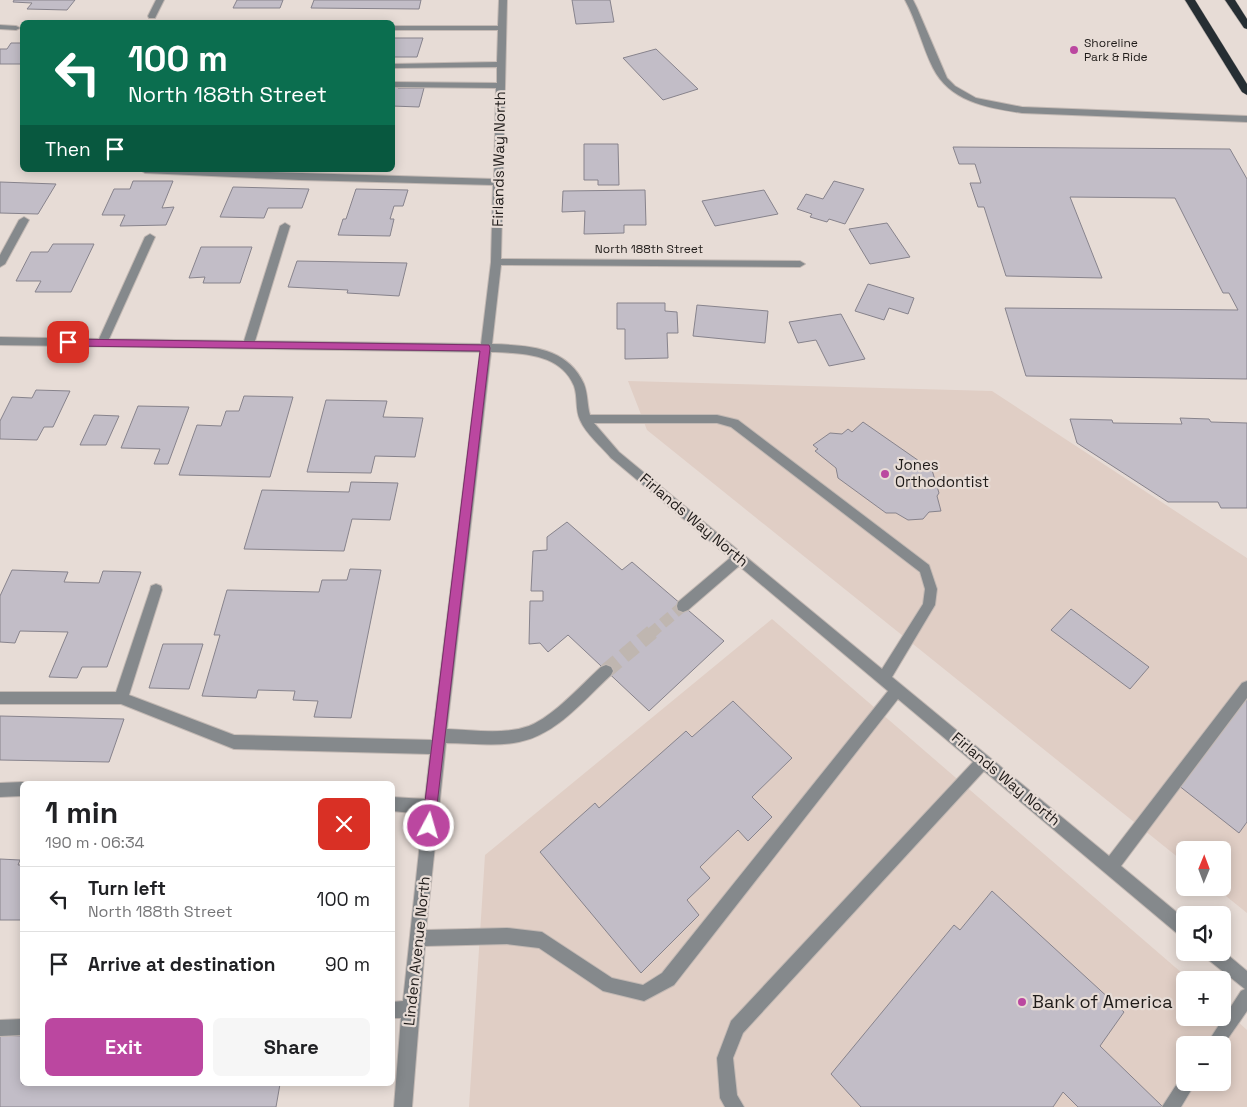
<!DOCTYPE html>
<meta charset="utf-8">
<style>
:root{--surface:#fff;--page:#f6f6f6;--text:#202124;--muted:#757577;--line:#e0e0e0;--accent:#bb47a0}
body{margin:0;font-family:"Space Grotesk",sans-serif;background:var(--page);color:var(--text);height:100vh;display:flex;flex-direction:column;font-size:19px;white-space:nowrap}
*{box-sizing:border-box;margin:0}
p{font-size:16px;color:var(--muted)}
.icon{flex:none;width:28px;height:28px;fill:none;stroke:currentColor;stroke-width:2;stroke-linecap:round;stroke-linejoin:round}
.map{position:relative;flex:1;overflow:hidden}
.sheet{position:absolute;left:20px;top:781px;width:375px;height:305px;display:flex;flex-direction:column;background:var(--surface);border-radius:8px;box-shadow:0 2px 12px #0003}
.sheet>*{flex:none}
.hud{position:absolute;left:20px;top:20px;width:375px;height:152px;border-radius:8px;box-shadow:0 2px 12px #0003;background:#0b6e4f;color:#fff;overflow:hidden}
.needle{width:32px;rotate:1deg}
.tools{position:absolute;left:1176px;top:841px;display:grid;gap:10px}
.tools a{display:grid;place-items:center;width:55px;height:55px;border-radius:8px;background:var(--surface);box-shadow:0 2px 12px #0003;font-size:25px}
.pin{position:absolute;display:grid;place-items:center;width:42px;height:42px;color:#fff;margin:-21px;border-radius:10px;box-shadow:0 2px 8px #0006}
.me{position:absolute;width:55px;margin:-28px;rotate:6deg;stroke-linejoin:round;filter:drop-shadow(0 0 4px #0008)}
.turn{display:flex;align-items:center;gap:18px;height:105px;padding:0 25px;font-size:22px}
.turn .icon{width:65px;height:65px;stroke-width:2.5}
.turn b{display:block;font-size:35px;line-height:42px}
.then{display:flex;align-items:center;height:48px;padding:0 25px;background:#0003;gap:10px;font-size:19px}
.round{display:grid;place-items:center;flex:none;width:52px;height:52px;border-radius:8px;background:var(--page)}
.summary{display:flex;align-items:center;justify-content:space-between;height:85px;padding:0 25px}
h1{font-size:30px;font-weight:800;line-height:38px}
.button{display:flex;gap:10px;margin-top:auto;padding:10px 25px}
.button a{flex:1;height:58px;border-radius:8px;background:var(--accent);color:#fff;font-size:20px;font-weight:800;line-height:58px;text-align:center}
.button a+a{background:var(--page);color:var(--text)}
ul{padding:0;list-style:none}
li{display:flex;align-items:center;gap:15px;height:65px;padding:0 25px;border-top:1px solid var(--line)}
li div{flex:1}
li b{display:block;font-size:19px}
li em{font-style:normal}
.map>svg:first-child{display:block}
.built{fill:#e0cec5;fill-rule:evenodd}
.building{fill:#c2bdc7;stroke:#87838c}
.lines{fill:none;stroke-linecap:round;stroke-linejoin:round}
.minor-tunnel-far1{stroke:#bfb6b0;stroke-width:11;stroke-dasharray:11 5.5;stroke-linecap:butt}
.minor-tunnel{stroke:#bfb6b0;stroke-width:15;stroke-dasharray:15 8;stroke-linecap:butt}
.minor-casing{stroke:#c3b9b4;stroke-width:2}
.highway-casing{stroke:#c3b9b4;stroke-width:1}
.minor{fill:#85898c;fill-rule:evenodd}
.highway{fill:#262e33;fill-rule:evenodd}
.route{fill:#bb47a0;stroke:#7a2e68}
.poi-dot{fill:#bb47a0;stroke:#e7dcd6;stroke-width:2}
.labels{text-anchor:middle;stroke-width:4.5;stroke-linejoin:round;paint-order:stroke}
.far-poi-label{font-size:12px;fill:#201c1a;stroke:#e7dcd6;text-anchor:start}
.far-street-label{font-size:12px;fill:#201c1a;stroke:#e7dcd6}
.street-label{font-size:15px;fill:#201c1a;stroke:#e7dcd6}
.poi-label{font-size:15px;fill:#201c1a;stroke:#e7dcd6;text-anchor:start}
.near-poi-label{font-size:18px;fill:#201c1a;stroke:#e7dcd6;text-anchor:start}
</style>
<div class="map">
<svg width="1247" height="1107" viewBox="0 0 1247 1107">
<rect width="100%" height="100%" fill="#e7dcd6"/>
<g class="built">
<path d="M628,381l364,10 255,167v355l-31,-25h6v-38h-37v13l-538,-433z"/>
<path d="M772,619l418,361h-5v38h37l1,-10 24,22v77h-778l16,-252zM1185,1045h37v37h-37z"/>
</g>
<g class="building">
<path d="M14,0h61l-8,10 -40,-1 5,-6 -19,-1z"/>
<path d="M237,0h46l-3,8h-47z"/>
<path d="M314,0h107l-2,9 -108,-1z"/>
<path d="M572,0h38l4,22 -38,2z"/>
<path d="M392,38h31l-6,19h-25z"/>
<path d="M11,43h11v21h-22v-15h7z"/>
<path d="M656,49l42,40 -35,11 -40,-42z"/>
<path d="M392,86h7l-1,2h26l-5,19 -27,-1z"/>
<path d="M584,144h34l1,41h-21v-5h-14z"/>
<path d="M953,147l277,2 17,30v200l-221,-3 -21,-68 233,2 -9,-17h-6l-48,-95 -105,-1 32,81 -96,-2 -22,-69h-6l-8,-24h11l-6,-19h-16z"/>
<path d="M133,181h40l-11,27 12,-1 -8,18 -46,1 5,-11h-23l12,-26h16z"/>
<path d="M834,181l30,8 -19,35 -16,-5 -2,3 -17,-5 2,-3 -15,-5 9,-15 17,5z"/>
<path d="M0,182l56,2 -18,30 -38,-1z"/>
<path d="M233,187l76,2 -7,19h-34l-4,10 -44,-1z"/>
<path d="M356,189l52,1 -5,16h-9l-4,13h4l-4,17 -52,-1 5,-16h3z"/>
<path d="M645,190l1,35h-22v8l-40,1 1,-23 -23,1 1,-21z"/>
<path d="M764,190l14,24 -63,12 -13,-25z"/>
<path d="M887,223l23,34 -40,7 -21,-35z"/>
<path d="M53,244h41l-23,48h-36l6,-11h-25l15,-29h17z"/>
<path d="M201,247h51l-12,36h-37l2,-6 -16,1z"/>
<path d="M297,261l110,2 -8,33 -52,-3 1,-3 -60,-3z"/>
<path d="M868,284l46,14 -6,16 -19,-6 -5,12 -29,-9z"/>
<path d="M617,303h48v8l12,1 1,21h-11l1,25 -43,1v-30h-8z"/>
<path d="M697,305l71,6 -3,32 -72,-7z"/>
<path d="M841,314l24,45 -36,7 -13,-26 -18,3 -9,-21z"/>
<path d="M36,390l34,1 -17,36h-9l-7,13 -37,-1v-18l12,-24 20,1z"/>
<path d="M244,396l49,1 -23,80 -91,-2 18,-50 24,1 5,-15h13z"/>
<path d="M326,400l61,1 -4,16 40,1 -8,39 -40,-1 -4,17 -64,-1z"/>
<path d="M138,406l51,1 -21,57h-14l6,-15 -39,-1z"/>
<path d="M94,415l25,1 -13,29h-26z"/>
<path d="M1180,418l29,1 2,3 36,1v85h-26l-3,-6h-50l-91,-59 -7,-24 42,1 1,3 69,1z"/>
<path d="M863,422l69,48 7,23 -2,3 4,15 -12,1 -6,7 -15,1 -12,-7h-10l-48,-35 -2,-10 -21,-17 3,-2 -5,-4 17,-12 12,1 6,-5 4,3z"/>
<path d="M351,482l47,1 -8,37 -38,-1 -8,32 -100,-2 18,-59 87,2z"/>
<path d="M567,522l55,48 10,-8 92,79 -75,70 -81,-76 -20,17 -8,-9 -11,1 1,-43h13v-10h-12l2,-40 14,-1v-13z"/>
<path d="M350,569l31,1 -30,148 -37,-1 4,-16 -25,-1 2,-9 -37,-1 -2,8 -54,-2 18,-61h-6l13,-45 92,2 3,-12h25z"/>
<path d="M12,570l56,2 -4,10 35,1 4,-12 38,1 -34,95h-25l-5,11 -28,-1 19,-45 -48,-1 -5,12 -15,-1v-46z"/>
<path d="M1071,609l78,58 -19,22 -79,-59z"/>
<path d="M163,644h40l-14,45 -40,-1z"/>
<path d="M1247,695v127l-8,11 -61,-48z"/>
<path d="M733,701l59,57 -40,39 20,20 -24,24 -10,-11 -38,37 10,11 -23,22 12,15 -58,58 -101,-121 55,-49 4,5 87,-77 6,6z"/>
<path d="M0,716l124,3 -15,43 -109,-2z"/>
<path d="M0,859l20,1 -2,5h4v55h-22z"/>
<path d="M992,891l132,121 -24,34 63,61h-85l-15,-15 -10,15h-192l-30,-33 123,-149 6,5z"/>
<path d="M0,1035l22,1v48h258l-4,23h-276z"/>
</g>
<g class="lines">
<path class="minor-tunnel-far1" d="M650,634l33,-28"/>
<path class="minor-tunnel" d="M606,671l46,-39"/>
<defs>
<g id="minor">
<path d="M156,0h8l-9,18h-6l-1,-2z"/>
<path d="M499,0h8l-6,259 299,2 5,3 -5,3 -299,-2 -9,79c35,1 76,3 92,40 4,10 3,21 6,31h127l21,5 191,145 8,24 -2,16 -43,72 217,179 133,-173 5,-2v17l-126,168 64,53v18l-6,-2 -195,-164 -241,262 -10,25 4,37 7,12h-19l-5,-9 -3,-40 14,-37 242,-259 -75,-63 -224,286 -30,16 -41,-10 -64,-43 -32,-4 -82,2 -13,161h-18l7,-89h-9v-16l11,-1 20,-187 -31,-3v-14l33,2 5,-45 -196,-5 -113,-45h-121v-12h116l34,-102 1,-4 5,-2 5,2 1,4 -33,105 105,40 198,5 48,-388 -480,-7v-8l99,2 46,-102 5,-3 5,3 -46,102 135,2 36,-115 5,-3 5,3 -35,115 226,3 10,-82 2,-77 -193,-5 -155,-7 -5,-3h68l286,9 2,-91 -104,-1v-5l105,1v-16l-105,1v-4l105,-2 1,-32h-106v-4h106zM491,352c29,1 70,1 83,34 4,11 1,24 6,34 6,14 21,26 31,38l119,100 -52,44 -1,4 1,4 5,2 5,-2 51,-44 149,125 -226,282 -19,12 -31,-7 -70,-46 -35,-4 -81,2 20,-187c24,0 49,4 73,-1 37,-7 65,-42 92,-67l2,-4 -2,-4 -5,-2 -5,2c-20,18 -47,49 -72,59 -25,9 -56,4 -82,3zM594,423h123l14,4 189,145 5,17 -2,15 -41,65 -263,-217z"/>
<path d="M905,0h8l4,8 30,70 8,8 21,12 46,9 225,9v6l-225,-9c-34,-5 -72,-11 -89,-45 -11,-22 -16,-46 -28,-68z"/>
<path d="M0,25l16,1 4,2 -4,2 -16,-1z"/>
<path d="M24,217l5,3 -24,44 -5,3v-12l19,-35z"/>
<path d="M22,782l5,2h-5v12l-22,1v-14z"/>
<path d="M1222,950l25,21v40l-25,36v-2h-16l35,-54 4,-2 -39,-31 -2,-6h18z"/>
<path d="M22,1019v16l-22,1v-16z"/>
<path d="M1185,1075v7h11l-15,25h-19l20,-31z"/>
</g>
<g id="highway">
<path d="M1185,0h10l52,84v11l-5,-3z"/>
<path d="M1225,0h10l12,19v10l-3,-1z"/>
</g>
</defs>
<use href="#minor" class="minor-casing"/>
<use href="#highway" class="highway-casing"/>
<use href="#minor" class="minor"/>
<use href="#highway" class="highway"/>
</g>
<path class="route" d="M68,339l421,6 1,3 -56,483 -5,2 -5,-2 -2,-5 58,-475 -412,-5 -5,-4z"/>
<g class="poi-dot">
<circle cx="1074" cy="50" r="5"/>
<circle cx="885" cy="474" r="5"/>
<circle cx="1022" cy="1002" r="5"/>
</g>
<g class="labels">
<g class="far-poi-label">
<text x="1084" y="47">Shoreline<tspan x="1084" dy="14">Park &amp; Ride</tspan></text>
</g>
<g class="far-street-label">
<text x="649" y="253">North 188th Street</text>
</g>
<g class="street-label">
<text transform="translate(499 159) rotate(-89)" y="5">Firlands Way North</text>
<text transform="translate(694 520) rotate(40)" y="5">Firlands Way North</text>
<text transform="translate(1006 779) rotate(40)" y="5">Firlands Way North</text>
<text transform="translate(417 951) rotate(-84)" y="5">Linden Avenue North</text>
</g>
<g class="poi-label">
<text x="895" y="470">Jones<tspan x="895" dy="17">Orthodontist</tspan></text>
</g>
<g class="near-poi-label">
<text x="1032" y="1008">Bank of America</text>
</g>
</g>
</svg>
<div class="tools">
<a><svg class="needle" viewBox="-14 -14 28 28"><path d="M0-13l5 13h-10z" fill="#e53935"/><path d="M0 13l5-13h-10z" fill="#757577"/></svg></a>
<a><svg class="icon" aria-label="sound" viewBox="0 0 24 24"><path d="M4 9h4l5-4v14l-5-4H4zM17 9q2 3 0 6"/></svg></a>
<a>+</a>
<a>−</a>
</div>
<div class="pin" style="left:68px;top:342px;background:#d93025"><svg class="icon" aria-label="arrive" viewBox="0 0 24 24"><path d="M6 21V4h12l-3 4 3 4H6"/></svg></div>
<svg class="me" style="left:429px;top:826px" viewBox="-20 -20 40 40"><circle r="17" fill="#bb47a0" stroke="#fff" stroke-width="3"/><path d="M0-11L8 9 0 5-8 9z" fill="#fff"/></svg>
<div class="hud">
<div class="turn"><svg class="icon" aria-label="left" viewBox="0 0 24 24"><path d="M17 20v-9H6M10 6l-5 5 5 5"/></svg><div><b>100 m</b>North 188th Street</div></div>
<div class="then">Then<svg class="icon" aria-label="arrive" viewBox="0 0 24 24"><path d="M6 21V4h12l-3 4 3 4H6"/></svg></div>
</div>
<section class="sheet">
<div class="summary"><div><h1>1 min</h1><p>190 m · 06:34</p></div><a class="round" style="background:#d93025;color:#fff"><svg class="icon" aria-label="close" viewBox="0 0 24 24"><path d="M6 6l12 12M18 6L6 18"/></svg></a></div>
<ul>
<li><svg class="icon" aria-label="left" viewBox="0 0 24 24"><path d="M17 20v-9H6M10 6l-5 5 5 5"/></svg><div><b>Turn left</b><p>North 188th Street</p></div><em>100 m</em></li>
<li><svg class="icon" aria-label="arrive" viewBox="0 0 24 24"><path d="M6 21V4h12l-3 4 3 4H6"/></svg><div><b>Arrive at destination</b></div><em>90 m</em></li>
</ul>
<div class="button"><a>Exit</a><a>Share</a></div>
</section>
</div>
